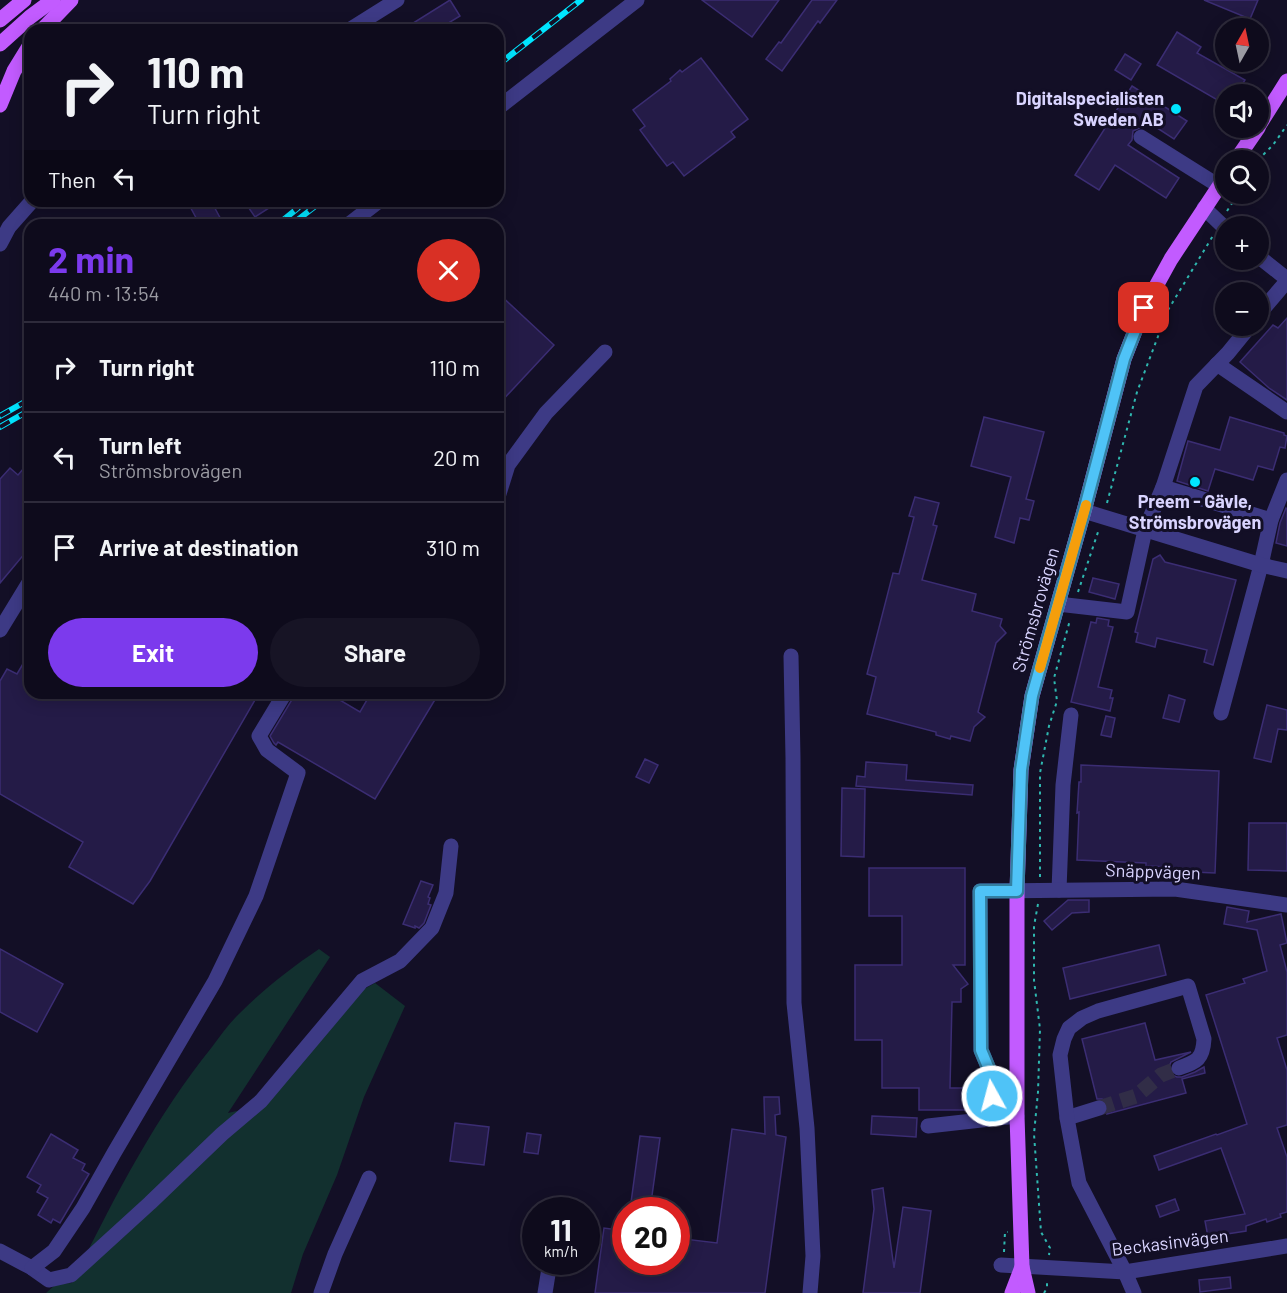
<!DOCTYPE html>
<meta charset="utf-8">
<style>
:root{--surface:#0e0b1c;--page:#171425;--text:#f1f3f6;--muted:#9b9ba3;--line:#2e2b3b;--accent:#7c3aed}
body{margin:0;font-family:Barlow,sans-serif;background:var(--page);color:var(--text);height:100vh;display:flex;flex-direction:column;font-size:22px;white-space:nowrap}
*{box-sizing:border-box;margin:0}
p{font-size:20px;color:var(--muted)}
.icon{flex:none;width:33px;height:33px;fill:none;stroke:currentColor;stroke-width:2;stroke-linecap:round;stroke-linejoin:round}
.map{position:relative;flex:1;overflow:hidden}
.side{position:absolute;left:24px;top:219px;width:480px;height:480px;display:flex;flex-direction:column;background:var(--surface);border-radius:18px;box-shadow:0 3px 15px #0003,0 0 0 2px var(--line)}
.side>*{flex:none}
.top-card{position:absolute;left:24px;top:24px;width:480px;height:183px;border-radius:18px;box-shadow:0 3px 15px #0003,0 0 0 2px var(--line);background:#0e0b1c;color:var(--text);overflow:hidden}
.needle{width:39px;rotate:9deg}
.buttons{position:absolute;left:1215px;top:18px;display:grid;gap:12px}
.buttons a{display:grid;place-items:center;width:54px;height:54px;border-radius:50%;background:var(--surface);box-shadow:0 3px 15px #0003,0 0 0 2px var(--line);font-size:30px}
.speed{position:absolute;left:522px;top:1197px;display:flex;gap:12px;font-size:30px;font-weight:700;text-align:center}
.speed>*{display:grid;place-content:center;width:78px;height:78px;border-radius:50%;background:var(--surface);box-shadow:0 3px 15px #0003,0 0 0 2px var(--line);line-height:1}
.speed small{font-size:15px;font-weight:400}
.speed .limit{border:9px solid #d22;background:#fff;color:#111}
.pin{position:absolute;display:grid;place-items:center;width:51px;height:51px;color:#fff;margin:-26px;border-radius:12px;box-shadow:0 3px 9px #0006}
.me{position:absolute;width:66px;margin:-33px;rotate:353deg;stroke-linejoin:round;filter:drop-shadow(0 0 4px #0008)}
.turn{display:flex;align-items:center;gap:21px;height:126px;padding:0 24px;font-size:27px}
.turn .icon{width:78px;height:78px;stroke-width:2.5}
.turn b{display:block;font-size:42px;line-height:51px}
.then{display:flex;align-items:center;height:57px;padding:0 24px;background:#0003;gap:12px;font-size:22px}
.round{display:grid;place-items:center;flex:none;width:63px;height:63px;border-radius:32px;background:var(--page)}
.overview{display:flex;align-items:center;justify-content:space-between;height:102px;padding:0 24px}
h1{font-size:36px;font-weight:700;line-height:45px;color:var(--accent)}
.primary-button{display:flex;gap:12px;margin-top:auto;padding:12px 24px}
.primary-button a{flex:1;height:69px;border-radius:36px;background:var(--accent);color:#fff;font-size:24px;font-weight:700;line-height:69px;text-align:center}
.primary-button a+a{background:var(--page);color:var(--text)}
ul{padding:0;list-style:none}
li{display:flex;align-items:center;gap:18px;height:90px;padding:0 24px;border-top:2px solid var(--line)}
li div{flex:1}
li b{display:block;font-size:22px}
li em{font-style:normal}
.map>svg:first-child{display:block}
.green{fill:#12302f}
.building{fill:#241b47;stroke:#3b2d73;stroke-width:1.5}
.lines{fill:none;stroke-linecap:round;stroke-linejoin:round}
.minor-tunnel{stroke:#312d47;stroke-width:15;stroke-dasharray:15 8;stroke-linecap:butt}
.path{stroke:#2fb8b0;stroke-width:2;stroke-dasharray:3 4.5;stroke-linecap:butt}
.minor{stroke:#3d3a85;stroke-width:15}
.major{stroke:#c25bff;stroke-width:15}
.rail-casing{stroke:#00e5ff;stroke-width:6}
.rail{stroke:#130f26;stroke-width:4;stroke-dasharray:11;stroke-linecap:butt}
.route-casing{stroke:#337fa1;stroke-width:15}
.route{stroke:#4fc3f7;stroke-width:10}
.slow{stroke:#f59e0b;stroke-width:10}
.poi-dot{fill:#00e5ff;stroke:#130f26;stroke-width:2}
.labels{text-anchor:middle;stroke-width:6;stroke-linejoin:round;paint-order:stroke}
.poi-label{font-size:18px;font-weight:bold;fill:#d9d4ff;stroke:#130f26;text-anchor:end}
.street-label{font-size:18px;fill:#d9d4ff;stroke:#130f26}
</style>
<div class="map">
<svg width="1287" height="1293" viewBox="0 0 1287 1293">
<rect width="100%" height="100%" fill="#130f26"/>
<path class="green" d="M319,949l11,8 -102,156 35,-8 96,-113 16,-9 30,23 -41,91 -27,78 -34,79 -12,39h-245l10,-9 16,-1c40,-81 83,-166 140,-236 9,-12 18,-25 29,-35 24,-24 50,-44 78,-63z"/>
<g class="building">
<path d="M450,0l10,16 -23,14h-35z"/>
<path d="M702,0h77l-27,37z"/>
<path d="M812,0h25l-17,23 -2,-2 -36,50 -16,-12 13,-17 2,1z"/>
<path d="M1204,0h54l-8,19z"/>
<path d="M1177,32l24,15 -4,6 48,27 -9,14h-10v11l-69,-40z"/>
<path d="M1125,54l16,10 -10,16 -16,-10z"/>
<path d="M701,58l47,61 -17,13 4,5 -51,39 -11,-14 -6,4 -10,-13 -17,-23 5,-4 -12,-16 38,-29 -1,-2 10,-9 2,2z"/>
<path d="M1132,86l55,35 -13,18 -29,-19 -5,8 -7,3 -1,9 -4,5 51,33 -13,20 -51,-33 -16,25 -24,-15z"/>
<path d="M187,201h12l3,5 9,-5 13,24h-24z"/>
<path d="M244,201h36l-25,16z"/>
<path d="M498,293l56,52 -56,60z"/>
<path d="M1287,318v82l-18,-12 -29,-26 33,-37 5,3z"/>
<path d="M984,417l60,15 -18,67 8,2 -5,19 -9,-2 -6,25 -19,-6 16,-60 -40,-11z"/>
<path d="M1230,417l54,16v2l3,1 -2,12 -5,-1 -7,23 -15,-4 -5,14 -38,-11 -7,22 -31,-10 11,-40 32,9z"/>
<path d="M30,461v81l-7,8 3,2 -26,31v-104l10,-11 8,7z"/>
<path d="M915,497l24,6 -6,22 4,1 -15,54 54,14 -4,17 30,8 -2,7 6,7 -10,10 -18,69 7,5 -11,10 -4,14 -19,-5 -1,3 -14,-4v-3l-69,-18 9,-37 -9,-3 26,-101 6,1 15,-57 -5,-1z"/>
<path d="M1286,508l1,1v37l-11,-3 4,-20z"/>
<path d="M1160,555l5,7 71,18 -23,85 -9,-3 3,-12 -50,-12 -2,9 -19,-5 2,-9 -3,-1 18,-73z"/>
<path d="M1093,578l26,6 -4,15 -26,-7z"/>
<path d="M1097,618l12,2 -1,6 5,1 -15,60 14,3 -2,8h3l-3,13 -39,-9 20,-80 5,1z"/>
<path d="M30,652v41h229l-109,188 -17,23 -64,-37 14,-25 -83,-48v-113l7,-12 10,5z"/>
<path d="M295,693h33l32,19 11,-19h68l-64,106 -97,-57 -2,3 -2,-2 -4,-7 23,-38z"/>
<path d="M1169,695l16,5 -6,22 -16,-4z"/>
<path d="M1267,705l20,5v20l-9,-1 -7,33 -17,-4z"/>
<path d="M1106,716l9,2 -4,19 -10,-2z"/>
<path d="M645,759l13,6 -9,18 -13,-6z"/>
<path d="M866,762l41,3 -1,15 67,5 -1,10 -116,-9 1,-10 8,1z"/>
<path d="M1081,765l138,6 -4,102 -45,-2v-4l-24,-1v-3l-69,-3 2,-48 -2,1 2,-31h2z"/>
<path d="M842,788l23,1 -1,68 -23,-1z"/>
<path d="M1249,823h38v48l-39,-1z"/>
<path d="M869,868h96v97h-12l15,19 -7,5v13h-9l-2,86h30v22h-61v-22h-37v-48h-27v-75h47v-49h-33z"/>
<path d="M421,881l12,4 -5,12 2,1 -2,6 3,1 -7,18 -5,5 -4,-2v2l-12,-4z"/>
<path d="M1068,900h21v12l-17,1 -20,17 -8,-9z"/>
<path d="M1227,907l22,4 -2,11 34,-8 6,29 -7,2 7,27v63l-10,3 10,32v55l-10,3 10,29v55l-7,2 1,3 -14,5 -1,-3 -20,7v5l-38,6 -3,-16 40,-7 -24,-66 -62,22 -5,-14 62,-22 1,1 30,-11 -41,-129 39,-12 -2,-4 24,-8 -10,-41 -33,-6z"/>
<path d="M1159,945l7,30 -96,24 -7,-31z"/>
<path d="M0,949l63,35 -26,48 -37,-20z"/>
<path d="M1145,1023l10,37 36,-8 -20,10 -2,5 3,8 5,2h5l13,-5 9,-5 1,6 -23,6 4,14 -79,21 1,-8 -2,-5 -4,-2h-5l-15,-60z"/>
<path d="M764,1097h15l1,17 -5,1 1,20 10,2 -21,156h-170l9,-65 22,3v31h50v-24l41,5 15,-114 33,5z"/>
<path d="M872,1116l45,2 -1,19 -45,-3z"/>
<path d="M455,1123l34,4 -5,38 -34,-4z"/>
<path d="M527,1133l14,2 -3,19 -14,-2z"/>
<path d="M51,1134l27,16 -5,8 12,6 -3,6 7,4 -29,49 -7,-4 -2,4 -13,-8 10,-17 -11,-6 4,-7 -14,-8z"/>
<path d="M640,1136l20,2 -10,72h-20z"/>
<path d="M883,1188l11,80 9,-61 28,4 -11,82h-57l11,-84 -2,-19z"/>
<path d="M1175,1199l4,11 -19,7 -4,-11z"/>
<path d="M1230,1277l1,11 -31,4 -1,-12z"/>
</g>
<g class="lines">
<path class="minor-tunnel" d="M1099,1108l37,-12 25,-21 18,-7"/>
<g class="path">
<path d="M1258,160l15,-15 14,-20"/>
<path d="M1227,211l11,-17"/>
<path d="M1107,503l30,-111 31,-82 46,-76"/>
<path d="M1078,592l21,-63"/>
<path d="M1040,877v-104l9,-47 8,-25 -3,-23 16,-58"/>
<path d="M1038,904l-4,22v54l6,49 -2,63 -4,42 7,98 9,16 -1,7"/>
<path d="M1004,1252l1,-20h3"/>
<path d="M1044,1293l3,-5v-7"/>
</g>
<g class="minor">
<path d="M349,30l48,-30"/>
<path d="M498,108l139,-108"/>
<path d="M1141,137l78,49"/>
<path d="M1204,208l22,21"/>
<path d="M348,225l31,-24"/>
<path d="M0,244l9,-17 23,-26"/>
<path d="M1258,256l29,23"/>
<path d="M1258,315l29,-34"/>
<path d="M1217,364l70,48"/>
<path d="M1163,487l108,33 -10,45 -40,148"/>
<path d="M498,497l10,-32 38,-52 59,-61"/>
<path d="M1084,511l177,54 26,6"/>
<path d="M1271,520l16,-40"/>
<path d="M1058,604l69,8 18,-82 18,-43 33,-101 32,-33 22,-27"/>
<path d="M0,630l30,-49"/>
<path d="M791,656l2,102 1,245 13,125 6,128 -3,37"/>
<path d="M1059,890l4,-105 8,-70"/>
<path d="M992,1118l-1,-44 -10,-24 -1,-159 195,-2 112,16"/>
<path d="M1067,1118l32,-10"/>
<path d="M928,1126l89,-10"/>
<path d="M0,1251l32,17 17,12 22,-5 79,-72 72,-69 39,-33 101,-120 38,-20 32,-33 14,-35 5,-47"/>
<path d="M1001,1265l124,7 162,-26"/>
<path d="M32,1268l22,-17 29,-43 31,-55 101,-172 41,-85 42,-123 -31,-23 -8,-14 26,-43"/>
<path d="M321,1293l14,-39 34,-76"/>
<path d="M545,1293l5,-31"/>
<path d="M1134,1293l-9,-21 -46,-89 -12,-65 -7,-63 4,-16 5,-11 13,-10 16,-7 90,-25 16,53c-1,20 -7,23 -25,29"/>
</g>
<g class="major">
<path d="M0,20l24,-20"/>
<path d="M42,30l29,-30"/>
<path d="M0,44l30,-27 23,-17"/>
<path d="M0,105l14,-34 16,-26"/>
<path d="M1258,127l29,-46"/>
<path d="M1236,160l22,-32"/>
<path d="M1012,1293l10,-26"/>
<path d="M1028,1293l-6,-26 -5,-151v-225l4,-121 11,-74 52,-185 40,-152 20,-51 27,-49 55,-83"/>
</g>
<defs>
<g id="rail">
<path d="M498,65l83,-65"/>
<path d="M277,225l21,-17"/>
<path d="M291,225l31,-24"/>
<path d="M0,416l30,-17"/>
<path d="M0,427l30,-17"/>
</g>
</defs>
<use href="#rail" class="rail-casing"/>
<use href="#rail" class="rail"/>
</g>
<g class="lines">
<defs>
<path id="route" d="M992,1096l-1,-22 -10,-24 -1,-159h37l4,-121 11,-74 52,-185 40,-152 20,-51"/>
</defs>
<use href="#route" class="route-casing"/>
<use href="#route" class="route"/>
<path class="slow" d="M1040,668l46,-163"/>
</g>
<g class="poi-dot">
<circle cx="1176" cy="109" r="6"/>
<circle cx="1195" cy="482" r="6"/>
</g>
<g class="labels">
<g class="poi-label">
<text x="1164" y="105">Digitalspecialisten<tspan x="1164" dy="21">Sweden AB</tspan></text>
<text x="1195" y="508" text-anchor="middle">Preem - Gävle,<tspan x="1195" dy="21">Strömsbrovägen</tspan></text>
</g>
<g class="street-label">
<text transform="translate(1036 610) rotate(-74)" y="6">Strömsbrovägen</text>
<text transform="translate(1153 872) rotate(2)" y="6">Snäppvägen</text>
<text transform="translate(1170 1243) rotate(-7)" y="6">Beckasinvägen</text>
</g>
</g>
</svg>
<div class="buttons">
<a><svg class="needle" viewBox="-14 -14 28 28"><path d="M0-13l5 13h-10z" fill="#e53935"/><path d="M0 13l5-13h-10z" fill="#9b9ba3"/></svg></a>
<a><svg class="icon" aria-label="sound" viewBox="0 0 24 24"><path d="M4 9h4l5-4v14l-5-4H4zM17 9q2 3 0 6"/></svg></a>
<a><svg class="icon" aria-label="search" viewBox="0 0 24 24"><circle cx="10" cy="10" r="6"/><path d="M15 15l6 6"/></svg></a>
<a>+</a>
<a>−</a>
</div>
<div class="speed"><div>11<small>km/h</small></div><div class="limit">20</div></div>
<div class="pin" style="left:1144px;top:308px;background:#d93025"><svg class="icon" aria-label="arrive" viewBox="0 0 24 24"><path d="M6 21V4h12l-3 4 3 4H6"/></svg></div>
<svg class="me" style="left:992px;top:1096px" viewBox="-20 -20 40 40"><circle r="17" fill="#4fc3f7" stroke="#fff" stroke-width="3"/><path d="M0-11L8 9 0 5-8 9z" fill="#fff"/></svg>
<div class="top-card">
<div class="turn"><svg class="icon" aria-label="right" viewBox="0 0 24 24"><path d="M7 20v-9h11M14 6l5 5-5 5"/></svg><div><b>110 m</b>Turn right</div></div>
<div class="then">Then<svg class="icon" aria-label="left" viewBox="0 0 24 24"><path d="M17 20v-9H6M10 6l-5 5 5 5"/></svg></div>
</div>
<section class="side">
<div class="overview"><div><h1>2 min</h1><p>440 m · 13:54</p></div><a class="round" style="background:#d93025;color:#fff"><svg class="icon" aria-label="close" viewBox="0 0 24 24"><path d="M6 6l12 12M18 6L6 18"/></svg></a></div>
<ul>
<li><svg class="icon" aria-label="right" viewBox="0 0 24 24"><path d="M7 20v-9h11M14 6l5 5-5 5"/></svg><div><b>Turn right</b></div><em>110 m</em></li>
<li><svg class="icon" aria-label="left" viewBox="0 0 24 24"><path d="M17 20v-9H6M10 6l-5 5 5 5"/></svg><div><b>Turn left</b><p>Strömsbrovägen</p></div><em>20 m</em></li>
<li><svg class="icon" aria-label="arrive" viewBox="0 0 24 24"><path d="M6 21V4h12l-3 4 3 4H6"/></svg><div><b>Arrive at destination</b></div><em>310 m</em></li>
</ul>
<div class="primary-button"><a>Exit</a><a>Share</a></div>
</section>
</div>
